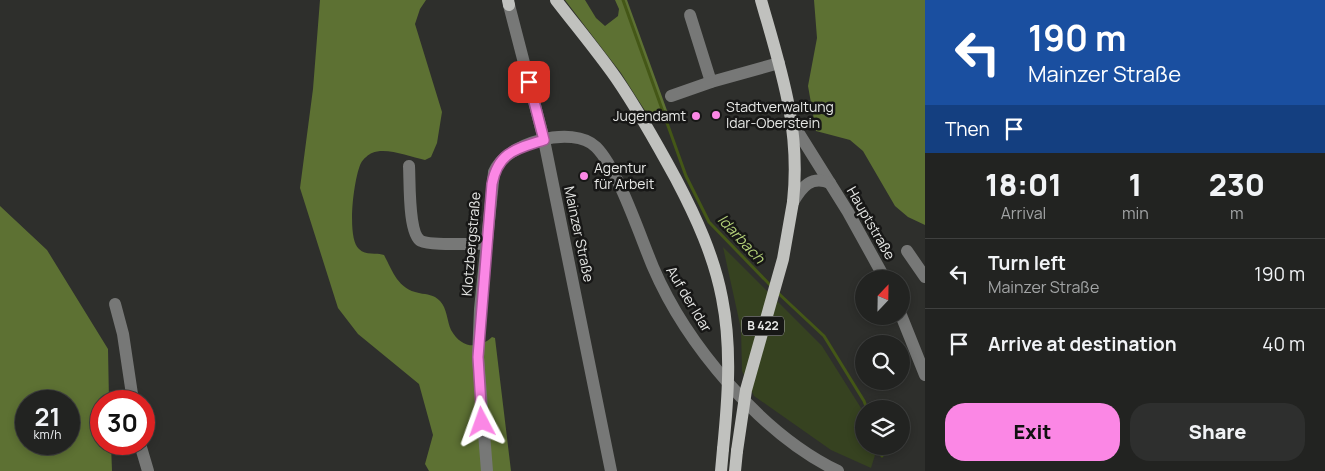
<!DOCTYPE html>
<meta charset="utf-8">
<style>
:root{--surface:#222321;--page:#2e2f2e;--text:#f1f3f6;--muted:#a2a4a5;--line:#3f403f;--accent:#fb87e5}
body{margin:0;font-family:Manrope,sans-serif;background:var(--page);color:var(--text);height:100vh;display:flex;flex-direction:column;font-size:19px;white-space:nowrap}
*{box-sizing:border-box;margin:0}
p{font-size:16px;color:var(--muted)}
.icon{flex:none;width:28px;height:28px;fill:none;stroke:currentColor;stroke-width:2;stroke-linecap:round;stroke-linejoin:round}
.map{position:relative;flex:1;overflow:hidden}
.panel{display:flex;flex-direction:column;background:var(--surface);width:400px}
.panel>*{flex:none}
.top-card{background:#1a4fa0;color:#fff;overflow:hidden}
.needle{width:32px;rotate:22deg}
.tools{position:absolute;left:855px;top:270px;display:grid;gap:10px}
.tools a{display:grid;place-items:center;width:55px;height:55px;border-radius:50%;background:var(--surface);box-shadow:0 2px 8px #0003,0 0 0 1px var(--line);font-size:25px}
.speed{position:absolute;left:15px;top:390px;display:flex;gap:10px;font-size:25px;font-weight:700;text-align:center}
.speed>*{display:grid;place-content:center;width:65px;height:65px;border-radius:50%;background:var(--surface);box-shadow:0 2px 8px #0003,0 0 0 1px var(--line);line-height:1}
.speed small{font-size:12px;font-weight:400}
.speed .limit{border:8px solid #d22;background:#fff;color:#111}
.pin{position:absolute;display:grid;place-items:center;width:42px;height:42px;color:#fff;margin:-21px;border-radius:10px;box-shadow:0 2px 8px #0006}
.me{position:absolute;width:55px;margin:-28px;rotate:356deg;stroke-linejoin:round;filter:drop-shadow(0 0 4px #0008)}
.turn{display:flex;align-items:center;gap:18px;height:105px;padding:0 20px;font-size:22px}
.turn .icon{width:65px;height:65px;stroke-width:2.5}
.turn b{display:block;font-size:35px;line-height:42px}
.then{display:flex;align-items:center;height:48px;padding:0 20px;background:#0003;gap:10px;font-size:19px}
.eta{display:flex;justify-content:space-evenly;align-items:center;height:85px;text-align:center}
.eta b{font-size:30px;font-weight:800;line-height:35px}
.primary-button{display:flex;gap:10px;margin-top:auto;padding:10px 20px}
.primary-button a{flex:1;height:58px;border-radius:20px;background:var(--accent);color:#111;font-size:20px;font-weight:800;line-height:58px;text-align:center}
.primary-button a+a{background:var(--page);color:var(--text)}
ul{padding:0;list-style:none}
li{display:flex;align-items:center;gap:15px;height:70px;padding:0 20px;border-top:1px solid var(--line)}
li div{flex:1}
li b{display:block;font-size:19px}
li em{font-style:normal}
main{display:flex;flex:1;min-height:0}
.map>svg:first-child{display:block}
.green{fill:#364220}
.forest{fill:#5d7133;fill-rule:evenodd}
.lines{fill:none;stroke-linecap:round;stroke-linejoin:round}
.stream{stroke:#445717;stroke-width:3}
.minor{stroke:#777877;stroke-width:12}
.major{stroke:#c0c1be;stroke-width:12}
.major-bridge{stroke:#c0c1be;stroke-width:12}
.route-casing{stroke:#a35895;stroke-width:12}
.route{stroke:#fb87e5;stroke-width:9}
.poi-dot{fill:#fb87e5;stroke:#171716;stroke-width:2}
.labels{text-anchor:middle;stroke-width:5;stroke-linejoin:round;paint-order:stroke}
.shield{fill:#171716;stroke:#a8a9a7;stroke-width:1}
.shield-label{font-size:12px;font-weight:bold;fill:#e6e7e5}
.poi-label{font-size:14px;fill:#e6e7e5;stroke:#171716;text-anchor:start}
.street-label{font-size:14px;fill:#e6e7e5;stroke:#171716}
.water-label{font-size:15px;font-style:italic;fill:#b4d279;stroke:#171716}
</style>
<main>
<div class="map">
<svg width="925" height="471" viewBox="0 0 925 471">
<rect width="100%" height="100%" fill="#2e2f2c"/>
<path class="green" d="M723,247l99,99 39,62 3,11v27h8l3,9 -4,13 -40,-18 -77,-54 -12,-25 -1,-42z"/>
<g class="forest">
<path d="M320,0h106l-6,9 -5,15 27,88 -5,31 -6,14 -6,3c-16,-3 -38,-13 -53,-7 -3,1 -9,6 -11,10 -7,14 -15,75 -2,86 7,7 17,3 25,6 9,17 14,34 35,38 9,2 14,1 21,8 7,7 7,20 11,29 10,18 27,20 41,7l3,1 16,133h-82l-4,-7 8,-29 -14,-51 -61,-50 -20,-26 -38,-120 13,-99z"/>
<path d="M565,0h20l11,18 9,8 13,-10 1,-7 -4,-9h12l42,116 -18,4 -30,-47z"/>
<path d="M814,0h111v225l-17,-8 -13,-11 -32,-55 -13,-11 -34,-9 -8,-45 9,-48z"/>
<path d="M0,206l47,44 61,99 1,52h-8v43h10l1,27h-112zM69,401v43h-43v-43z"/>
</g>
<g class="lines">
<g class="stream">
<path d="M623,0l63,176 23,46 63,65"/>
<path d="M777,292l47,44 40,65 3,8"/>
<path d="M879,446l3,10"/>
</g>
<g class="minor">
<path d="M509,5l35,135 67,331"/>
<path d="M690,15l21,67"/>
<path d="M671,96l40,-14 68,-19"/>
<path d="M793,124l55,88 37,67"/>
<path d="M409,166c1,15 -1,68 12,75 10,5 52,2 66,3"/>
<path d="M793,202c9,-15 18,-27 37,-19"/>
<path d="M907,251l18,26"/>
<path d="M115,304l8,30 10,67"/>
<path d="M901,315l24,60"/>
<path d="M140,444l8,27"/>
<path d="M487,471l-9,-114 2,-48 14,-137c11,-29 79,-48 102,-25 22,22 44,89 57,120 33,77 108,167 185,204"/>
</g>
<g class="major">
<path d="M508,0l1,5"/>
<path d="M761,0c20,70 40,128 32,202"/>
<path d="M721,471l2,-22"/>
<path d="M735,471l2,-20"/>
</g>
<g class="major-bridge">
<path d="M556,0c20,26 41,51 60,78 22,32 41,66 60,101 20,38 38,77 46,119 10,50 6,101 1,151"/>
<path d="M737,451l9,-61 37,-131 10,-57"/>
</g>
</g>
<g class="lines">
<defs>
<path id="route" d="M482,422l-4,-65 14,-173c6,-32 24,-35 52,-44l-15,-58"/>
</defs>
<use href="#route" class="route-casing"/>
<use href="#route" class="route"/>
</g>
<g class="poi-dot">
<circle cx="716" cy="115" r="5"/>
<circle cx="696" cy="116" r="5"/>
<circle cx="584" cy="176" r="5"/>
</g>
<g class="labels">
<rect class="shield" x="742" y="316.5" width="42" height="19" rx="4"/>
<g class="shield-label">
<text x="763" y="330">B 422</text>
</g>
<g class="poi-label">
<text x="726" y="112">Stadtverwaltung<tspan x="726" dy="16">Idar-Oberstein</tspan></text>
<text x="686" y="121" text-anchor="end">Jugendamt</text>
<text x="594" y="173">Agentur<tspan x="594" dy="16">für Arbeit</tspan></text>
</g>
<g class="street-label">
<text transform="translate(871 223) rotate(60)" y="5">Hauptstraße</text>
<text transform="translate(579 234) rotate(78)" y="5">Mainzer Straße</text>
<text transform="translate(471 244) rotate(-85)" y="5">Klotzbergstraße</text>
<text transform="translate(689 299) rotate(59)" y="5">Auf der Idar</text>
</g>
<g class="water-label">
<text transform="translate(741 239) rotate(47)" y="5">Idarbach</text>
</g>
</g>
</svg>
<div class="tools">
<a><svg class="needle" viewBox="-14 -14 28 28"><path d="M0-13l5 13h-10z" fill="#e53935"/><path d="M0 13l5-13h-10z" fill="#a2a4a5"/></svg></a>
<a><svg class="icon" aria-label="search" viewBox="0 0 24 24"><circle cx="10" cy="10" r="6"/><path d="M15 15l6 6"/></svg></a>
<a><svg class="icon" aria-label="layers" viewBox="0 0 24 24"><path d="M12 4l9 5-9 5-9-5zM3 14l9 5 9-5"/></svg></a>
</div>
<div class="speed"><div>21<small>km/h</small></div><div class="limit">30</div></div>
<div class="pin" style="left:529px;top:82px;background:#d93025"><svg class="icon" aria-label="arrive" viewBox="0 0 24 24"><path d="M6 21V4h12l-3 4 3 4H6"/></svg></div>
<svg class="me" style="left:482px;top:422px" viewBox="-20 -20 40 40"><path d="M0-17L14 15 0 8-14 15z" fill="#fb87e5" stroke="#fff" stroke-width="4"/></svg>
</div>
<section class="panel">
<div class="top-card">
<div class="turn"><svg class="icon" aria-label="left" viewBox="0 0 24 24"><path d="M17 20v-9H6M10 6l-5 5 5 5"/></svg><div><b>190 m</b>Mainzer Straße</div></div>
<div class="then">Then<svg class="icon" aria-label="arrive" viewBox="0 0 24 24"><path d="M6 21V4h12l-3 4 3 4H6"/></svg></div>
</div>
<div class="eta">
<div><b>18:01</b><p>Arrival</p></div>
<div><b>1</b><p>min</p></div>
<div><b>230</b><p>m</p></div>
</div>
<ul>
<li><svg class="icon" aria-label="left" viewBox="0 0 24 24"><path d="M17 20v-9H6M10 6l-5 5 5 5"/></svg><div><b>Turn left</b><p>Mainzer Straße</p></div><em>190 m</em></li>
<li><svg class="icon" aria-label="arrive" viewBox="0 0 24 24"><path d="M6 21V4h12l-3 4 3 4H6"/></svg><div><b>Arrive at destination</b></div><em>40 m</em></li>
</ul>
<div class="primary-button"><a>Exit</a><a>Share</a></div>
</section>
</main>
